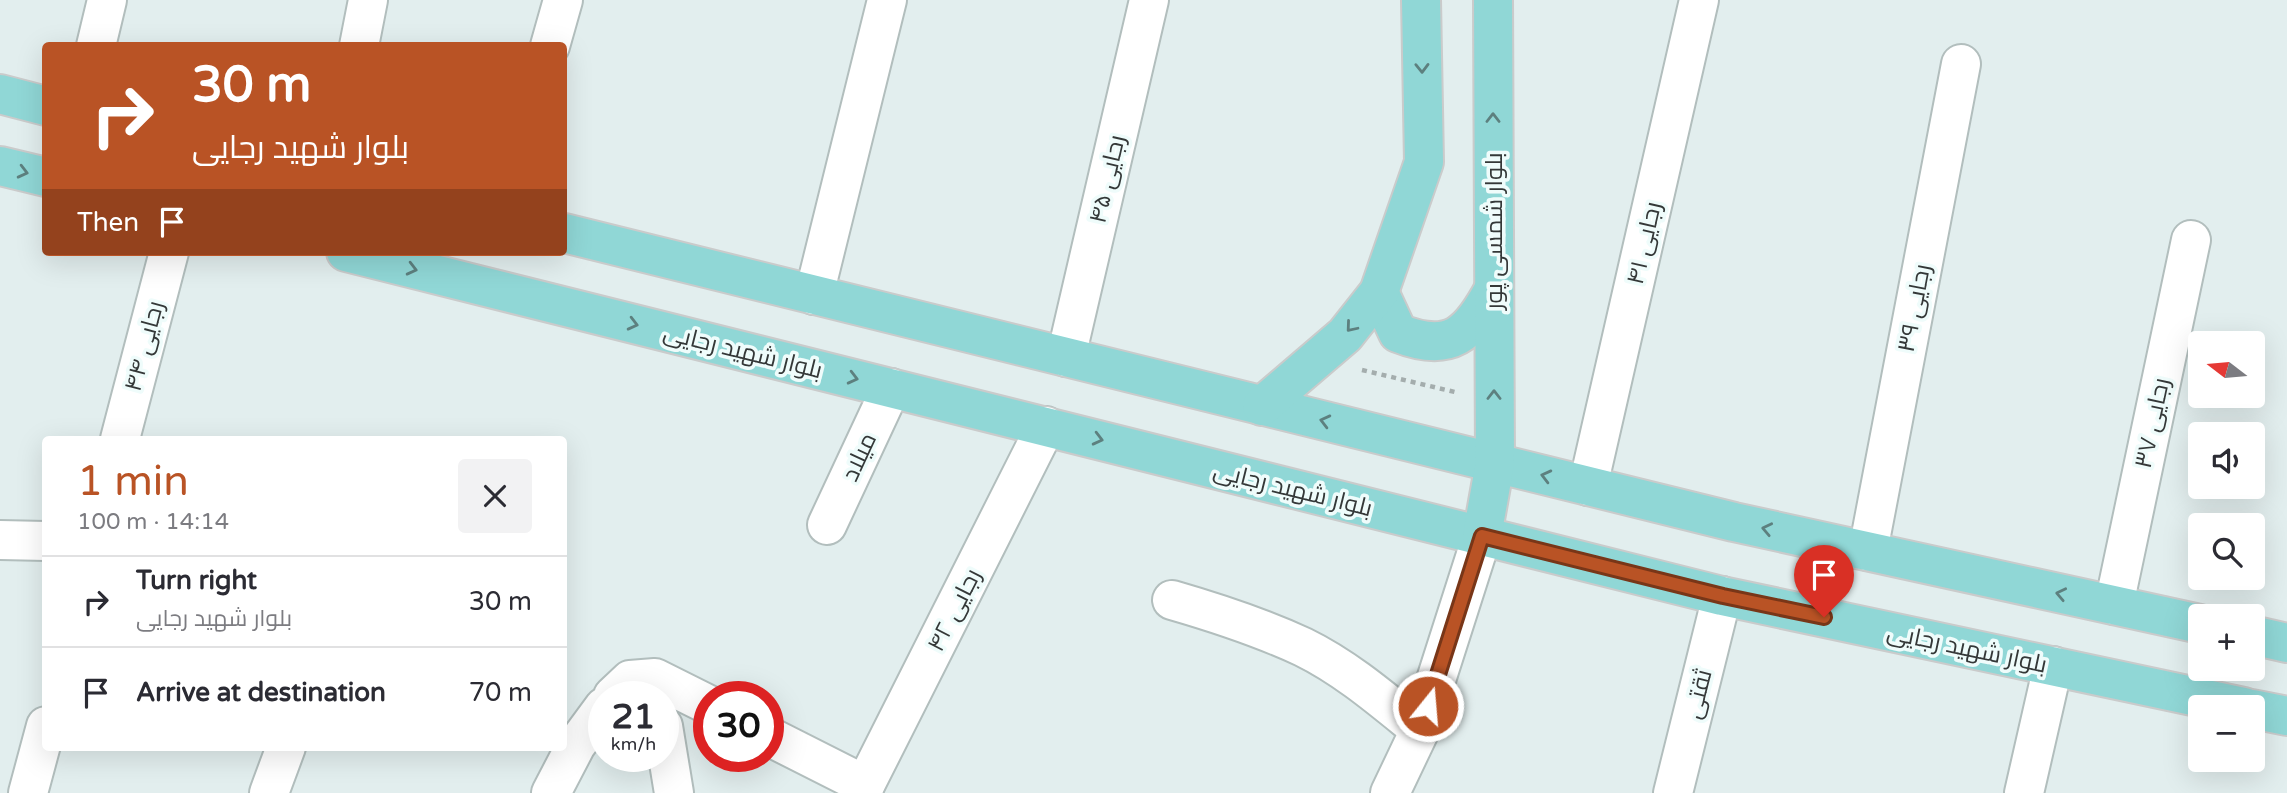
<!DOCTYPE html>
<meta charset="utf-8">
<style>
:root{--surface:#fff;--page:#f2f2f3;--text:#2b2b33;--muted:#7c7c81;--line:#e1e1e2;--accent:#b95325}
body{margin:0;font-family:"Varela Round",Cairo,sans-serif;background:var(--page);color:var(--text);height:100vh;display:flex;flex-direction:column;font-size:26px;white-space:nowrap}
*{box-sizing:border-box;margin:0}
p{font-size:23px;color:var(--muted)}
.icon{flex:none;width:38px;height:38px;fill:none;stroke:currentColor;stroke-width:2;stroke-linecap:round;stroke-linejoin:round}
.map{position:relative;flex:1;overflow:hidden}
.panel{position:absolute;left:42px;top:436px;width:525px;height:315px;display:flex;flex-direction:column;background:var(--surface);border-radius:7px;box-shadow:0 7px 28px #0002}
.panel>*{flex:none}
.top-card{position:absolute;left:42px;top:42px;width:525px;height:214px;border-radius:7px;box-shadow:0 7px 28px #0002;background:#b95325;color:#fff;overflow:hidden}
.needle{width:46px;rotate:286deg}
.fabs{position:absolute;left:2188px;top:331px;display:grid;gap:14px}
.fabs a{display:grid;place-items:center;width:77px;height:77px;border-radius:7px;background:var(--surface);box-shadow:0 7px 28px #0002;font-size:35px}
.speed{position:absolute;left:588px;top:681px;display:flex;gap:14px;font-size:35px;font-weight:700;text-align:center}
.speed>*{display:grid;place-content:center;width:91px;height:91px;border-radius:50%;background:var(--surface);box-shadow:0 7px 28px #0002;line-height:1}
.speed small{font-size:18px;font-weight:400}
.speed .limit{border:10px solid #d22;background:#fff;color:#111}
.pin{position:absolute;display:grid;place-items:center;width:60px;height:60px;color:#fff;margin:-72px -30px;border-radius:50% 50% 50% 0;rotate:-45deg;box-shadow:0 0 7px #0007}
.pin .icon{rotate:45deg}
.me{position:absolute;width:77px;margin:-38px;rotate:17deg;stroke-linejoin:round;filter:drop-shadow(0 0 5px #0008)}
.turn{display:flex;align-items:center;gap:24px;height:147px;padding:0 35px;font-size:32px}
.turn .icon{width:91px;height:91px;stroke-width:2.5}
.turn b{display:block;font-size:49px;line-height:60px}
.then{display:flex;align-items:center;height:66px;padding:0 35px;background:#0003;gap:14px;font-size:26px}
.round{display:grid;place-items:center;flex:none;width:74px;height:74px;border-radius:7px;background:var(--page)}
.overview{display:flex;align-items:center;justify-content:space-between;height:119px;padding:0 35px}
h1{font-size:42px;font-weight:600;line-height:52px;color:var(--accent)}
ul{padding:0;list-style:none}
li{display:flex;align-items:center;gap:21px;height:91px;padding:0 35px;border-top:2px solid var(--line)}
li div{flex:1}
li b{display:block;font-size:26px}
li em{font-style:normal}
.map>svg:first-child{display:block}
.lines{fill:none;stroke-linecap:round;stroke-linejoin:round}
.minor-casing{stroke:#b2bebd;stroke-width:42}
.major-casing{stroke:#cacbcb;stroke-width:42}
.path{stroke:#a4adad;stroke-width:4.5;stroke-dasharray:5 5;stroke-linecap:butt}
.minor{stroke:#fff;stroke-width:38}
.major{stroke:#90d7d6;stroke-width:38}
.oneway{stroke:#5d807f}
.route-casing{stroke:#783618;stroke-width:18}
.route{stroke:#b95325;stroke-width:12}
.labels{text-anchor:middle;stroke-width:7;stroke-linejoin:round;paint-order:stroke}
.street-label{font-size:24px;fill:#343838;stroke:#effcfb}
</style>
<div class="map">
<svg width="2287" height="793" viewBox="0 0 2287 793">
<rect width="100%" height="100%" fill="#e2eeee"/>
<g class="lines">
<defs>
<g id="minor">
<path d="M96,46l11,-46"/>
<path d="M359,46l9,-46"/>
<path d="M550,46l13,-46"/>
<path d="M814,295l73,-295"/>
<path d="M1066,357l83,-357"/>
<path d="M120,439l49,-187"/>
<path d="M1588,486l111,-486"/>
<path d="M827,525l64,-137"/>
<path d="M0,540l46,1"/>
<path d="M1868,551l93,-487"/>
<path d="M1172,600c45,13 88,27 131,47 43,21 80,53 117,83"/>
<path d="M2114,605l77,-365"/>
<path d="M613,696l17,-16 25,-2 54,27"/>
<path d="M663,726l11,67"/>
<path d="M768,736l97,49"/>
<path d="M28,793l18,-67"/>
<path d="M269,793l17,-46"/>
<path d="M551,793l25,-48 28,-38"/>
<path d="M861,793l185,-367"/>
<path d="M1390,793l30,-63 62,-194"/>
<path d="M1673,793l49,-197"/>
<path d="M2024,793l29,-127"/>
</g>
<g id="major">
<path d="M0,94l46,12"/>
<path d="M0,166l46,11"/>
<path d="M564,233l1170,289 466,102"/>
<path d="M346,252l1376,344 522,111"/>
<path d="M1379,292l19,41c53,21 72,1 96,-44"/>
<path d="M1262,406l83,-71 34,-43 45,-130 -3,-162"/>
<path d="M1482,536l13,-73 -2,-463"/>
<path d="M2252,635l35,8"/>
<path d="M2252,709l35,7"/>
</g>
</defs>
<use href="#minor" class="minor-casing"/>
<use href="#major" class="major-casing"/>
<path class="path" d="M1362,370l97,23"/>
<use href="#minor" class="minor"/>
<use href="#major" class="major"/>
</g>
<defs><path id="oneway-chevron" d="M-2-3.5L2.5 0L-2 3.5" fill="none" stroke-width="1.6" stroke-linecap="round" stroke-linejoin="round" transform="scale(1.75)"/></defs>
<g class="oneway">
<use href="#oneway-chevron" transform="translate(1422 68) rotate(89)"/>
<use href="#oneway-chevron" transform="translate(1493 118) rotate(-90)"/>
<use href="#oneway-chevron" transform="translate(23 172) rotate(14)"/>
<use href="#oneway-chevron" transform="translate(412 269) rotate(14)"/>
<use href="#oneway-chevron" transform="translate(633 324) rotate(14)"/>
<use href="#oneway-chevron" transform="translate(1351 327) rotate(130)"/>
<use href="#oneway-chevron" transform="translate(853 378) rotate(14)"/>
<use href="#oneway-chevron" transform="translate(1494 395) rotate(-90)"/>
<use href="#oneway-chevron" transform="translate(1325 421) rotate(-166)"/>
<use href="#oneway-chevron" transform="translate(1098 439) rotate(14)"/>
<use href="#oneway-chevron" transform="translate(1546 476) rotate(-166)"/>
<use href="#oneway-chevron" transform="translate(1767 529) rotate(-168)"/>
<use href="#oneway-chevron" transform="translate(2061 594) rotate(-168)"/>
</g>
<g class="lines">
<defs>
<path id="route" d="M1428,706l54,-170 241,60 101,21"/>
</defs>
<use href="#route" class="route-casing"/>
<use href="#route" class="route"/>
</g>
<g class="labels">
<g class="street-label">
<text transform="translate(1107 179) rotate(-77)" y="8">رجایی ۴۵</text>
<text transform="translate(1494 231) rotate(-90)" y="8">بلوار شمسی پور</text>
<text transform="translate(1644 243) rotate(-77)" y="8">رجایی ۴۱</text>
<text transform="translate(1914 308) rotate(-79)" y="8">رجایی ۳۹</text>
<text transform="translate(144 346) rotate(-75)" y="8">رجایی ۴۴</text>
<text transform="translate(743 351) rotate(14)" y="8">بلوار شهید رجایی</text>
<text transform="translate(2152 423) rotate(-78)" y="8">رجایی ۳۷</text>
<text transform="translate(859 457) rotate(-65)" y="8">میلاد</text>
<text transform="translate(1293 489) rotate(14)" y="8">بلوار شهید رجایی</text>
<text transform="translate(954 610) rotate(-63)" y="8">رجایی ۴۲</text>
<text transform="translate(1967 648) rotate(12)" y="8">بلوار شهید رجایی</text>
<text transform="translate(1698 694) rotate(-76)" y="8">ثقتی</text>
</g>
</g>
</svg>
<div class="fabs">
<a><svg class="needle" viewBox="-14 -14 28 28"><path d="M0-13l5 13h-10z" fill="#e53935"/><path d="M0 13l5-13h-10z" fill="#7c7c81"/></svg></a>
<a><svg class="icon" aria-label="sound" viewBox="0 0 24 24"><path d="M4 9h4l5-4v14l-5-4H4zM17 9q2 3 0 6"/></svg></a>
<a><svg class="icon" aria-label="search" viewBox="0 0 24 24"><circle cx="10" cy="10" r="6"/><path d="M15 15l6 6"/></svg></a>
<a>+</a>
<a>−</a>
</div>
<div class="speed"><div>21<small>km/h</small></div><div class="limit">30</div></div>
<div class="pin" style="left:1824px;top:617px;background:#d93025"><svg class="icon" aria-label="arrive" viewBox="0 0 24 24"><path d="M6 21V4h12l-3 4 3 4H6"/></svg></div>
<svg class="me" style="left:1428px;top:706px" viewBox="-20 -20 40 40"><circle r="17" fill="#b95325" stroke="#fff" stroke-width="3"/><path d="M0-11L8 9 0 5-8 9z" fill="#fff"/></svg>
<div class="top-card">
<div class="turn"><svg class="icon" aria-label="right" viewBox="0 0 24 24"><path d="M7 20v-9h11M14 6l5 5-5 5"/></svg><div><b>30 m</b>بلوار شهید رجایی</div></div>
<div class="then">Then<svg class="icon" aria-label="arrive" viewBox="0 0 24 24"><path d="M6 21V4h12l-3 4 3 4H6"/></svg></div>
</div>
<section class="panel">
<div class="overview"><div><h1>1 min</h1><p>100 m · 14:14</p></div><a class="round"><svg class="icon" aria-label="close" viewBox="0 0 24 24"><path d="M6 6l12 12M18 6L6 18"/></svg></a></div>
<ul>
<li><svg class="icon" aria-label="right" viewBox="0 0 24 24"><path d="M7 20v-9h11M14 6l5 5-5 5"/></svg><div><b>Turn right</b><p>بلوار شهید رجایی</p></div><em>30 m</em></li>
<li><svg class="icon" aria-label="arrive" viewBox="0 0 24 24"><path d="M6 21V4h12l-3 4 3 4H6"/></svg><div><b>Arrive at destination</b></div><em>70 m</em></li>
</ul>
</section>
</div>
